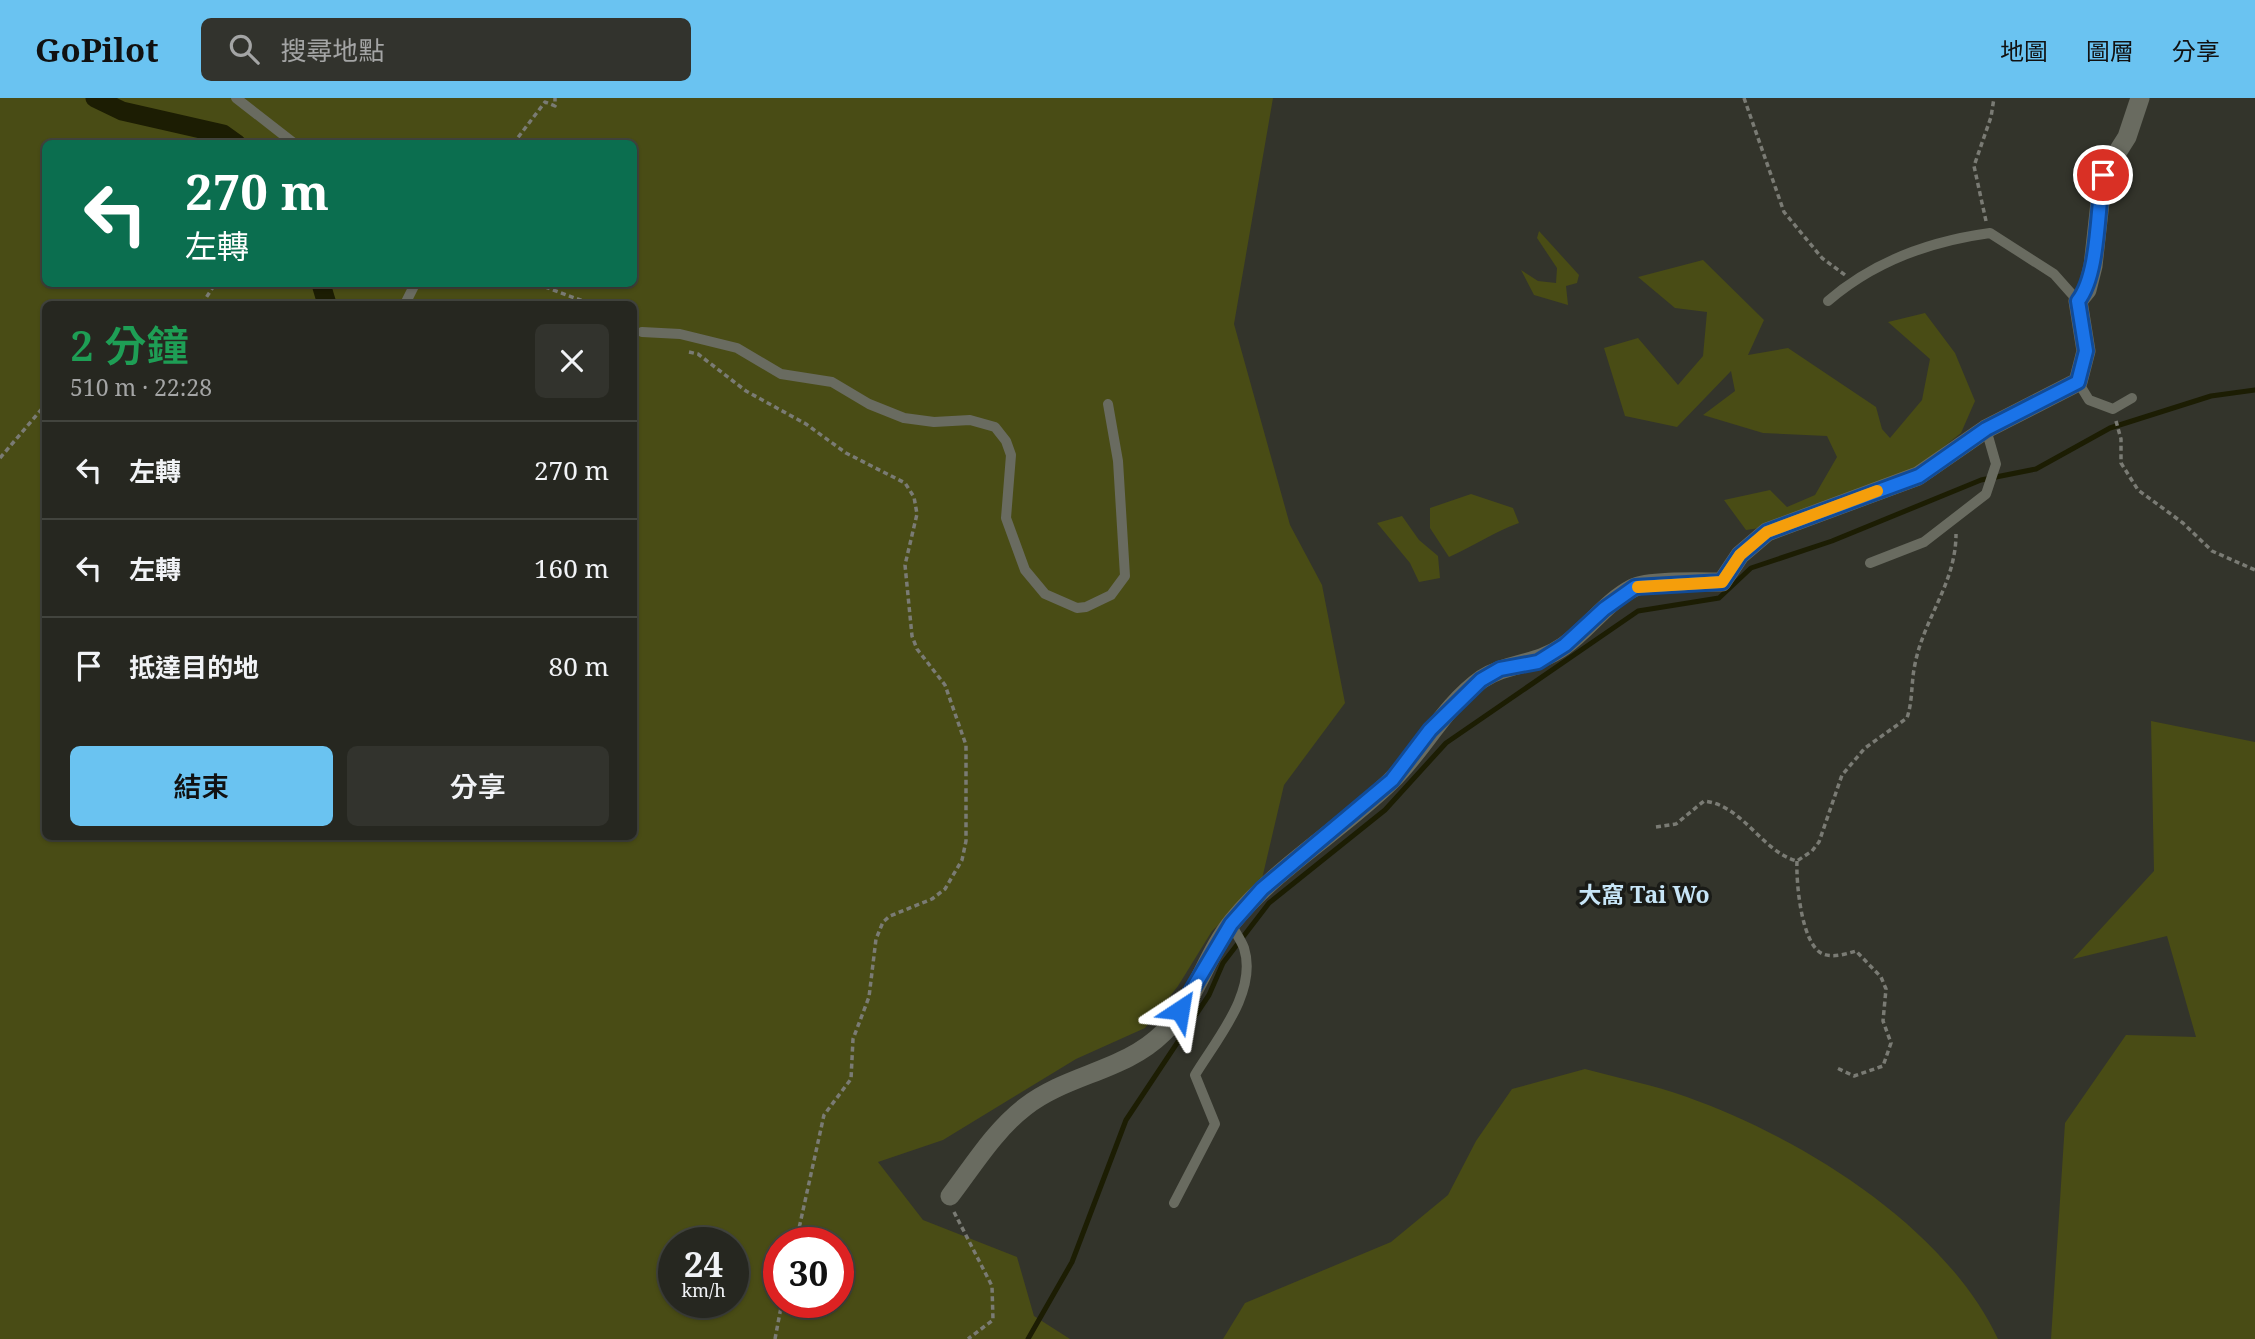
<!DOCTYPE html>
<html lang="zh-TW">
<meta charset="utf-8">
<style>
:root{--surface:#262720;--page:#32332d;--text:#f1f3f6;--muted:#a4a5a5;--line:#42443e;--accent:#6ac3f1}
body{margin:0;font-family:"Noto Serif","Noto Sans TC",serif;background:var(--page);color:var(--text);height:100vh;display:flex;flex-direction:column;font-size:26px;white-space:nowrap}
*{box-sizing:border-box;margin:0}
p{font-size:23px;color:var(--muted)}
.icon{flex:none;width:38px;height:38px;fill:none;stroke:currentColor;stroke-width:2;stroke-linecap:round;stroke-linejoin:round}
.map{position:relative;flex:1;overflow:hidden}
.side{position:absolute;left:42px;top:203px;width:595px;height:539px;display:flex;flex-direction:column;background:var(--surface);border-radius:10px;box-shadow:0 2px 5px #0004,0 0 0 2px var(--line)}
.side>*{flex:none}
.hud{position:absolute;left:42px;top:42px;width:595px;height:147px;border-radius:10px;box-shadow:0 2px 5px #0004,0 0 0 2px var(--line);background:#0b6e4f;color:#fff;overflow:hidden}
.speed{position:absolute;left:658px;top:1129px;display:flex;gap:14px;font-size:35px;font-weight:700;text-align:center}
.speed>*{display:grid;place-content:center;width:91px;height:91px;border-radius:50%;background:var(--surface);box-shadow:0 2px 5px #0004,0 0 0 2px var(--line);line-height:1}
.speed small{font-size:18px;font-weight:400}
.speed .limit{border:10px solid #d22;background:#fff;color:#111}
.pin{position:absolute;display:grid;place-items:center;width:60px;height:60px;color:#fff;margin:-30px;border:4px solid #fff;border-radius:50%;box-shadow:0 2px 7px #0007}
.me{position:absolute;width:77px;margin:-38px;rotate:33deg;stroke-linejoin:round;filter:drop-shadow(0 0 5px #0008)}
.turn{display:flex;align-items:center;gap:24px;height:147px;padding:0 28px;font-size:32px}
.turn .icon{width:91px;height:91px;stroke-width:2.5}
.turn b{display:block;font-size:49px;line-height:60px}
.round{display:grid;place-items:center;flex:none;width:74px;height:74px;border-radius:10px;background:var(--page)}
.summary{display:flex;align-items:center;justify-content:space-between;height:119px;padding:0 28px}
h1{font-size:42px;font-weight:600;line-height:52px;color:#1e9e55}
.action{display:flex;gap:14px;margin-top:auto;padding:14px 28px}
.action a{flex:1;height:80px;border-radius:10px;background:var(--accent);color:#111;font-size:28px;font-weight:600;line-height:80px;text-align:center}
.action a+a{background:var(--page);color:var(--text)}
ul{padding:0;list-style:none}
li{display:flex;align-items:center;gap:21px;height:98px;padding:0 28px;border-top:2px solid var(--line)}
li div{flex:1}
li b{display:block;font-size:26px}
li em{font-style:normal}
header{display:flex;align-items:center;gap:42px;box-sizing:border-box;height:98px;padding:0 35px;background:var(--accent);color:#111}
header strong{font-size:33px}
nav{display:flex;gap:38px;margin-inline-start:auto;font-size:24px}
.search{width:490px;height:63px;background:var(--page);display:flex;align-items:center;gap:18px;box-sizing:border-box;padding:0 24px;border-radius:10px;color:var(--muted);font-size:26px}
.map>svg:first-child{display:block}
.green{fill:#494c15;fill-rule:evenodd}
.lines{fill:none;stroke-linecap:round;stroke-linejoin:round}
.stream{stroke:#1c1d03;stroke-width:5}
.canal{stroke:#1c1d03;stroke-width:19}
.path{stroke:#7a7b74;stroke-width:3.5;stroke-dasharray:5 3.5;stroke-linecap:butt}
.service{stroke:#696b60;stroke-width:10}
.minor{stroke:#696b60;stroke-width:19}
.route-casing{stroke:#114b97;stroke-width:18}
.route{stroke:#1a73e8;stroke-width:12}
.slow{stroke:#f59e0b;stroke-width:12}
.labels{text-anchor:middle;stroke-width:7;stroke-linejoin:round;paint-order:stroke}
.quarter-label{font-size:23px;font-weight:bold;fill:#c7e5f7;stroke:#1a1b17}
</style>
<header>
<strong>GoPilot</strong>
<div class="search"><svg class="icon" aria-label="search" viewBox="0 0 24 24"><circle cx="10" cy="10" r="6"/><path d="M15 15l6 6"/></svg>搜尋地點</div>
<nav><a>地圖</a><a>圖層</a><a>分享</a></nav>
</header>
<div class="map">
<svg width="2255" height="1241" viewBox="0 0 2255 1241">
<rect width="100%" height="100%" fill="#33342b"/>
<g class="green">
<path d="M0,0h1273l-39,226 56,201 32,60 23,118 -61,82 -23,98 -49,48 -34,55 -33,42 -69,31 -133,81 -65,22 45,58 94,37 17,59 36,23h-1070zM46,46h588v140h-588zM46,206h588v532h-588zM674,1144h59v60h-59zM779,1144h59v60h-59z"/>
<path d="M1539,133l40,44 -2,8 -11,3 2,19 -34,-10 -13,-25 17,11 18,2 1,-15 -20,-30z"/>
<path d="M1703,162l61,60 -16,35 40,-7 88,59 6,22 8,9 32,-38 8,-41 -42,-37 37,-9 30,40 20,48 -14,32 -87,69 -41,15 -87,13 -22,-30 46,-10 17,17 28,-12 22,-38 -10,-21 -64,-3 -60,-18 32,-24 -4,-20 -54,56 -52,-11 -21,-68 34,-10 40,47 25,-29 4,-44 -32,-4 -37,-31z"/>
<path d="M1471,396l42,14 6,15c-25,9 -45,23 -70,34l-19,-29v-20z"/>
<path d="M1402,418l17,24 19,16 2,22 -21,4 -9,-19 -33,-40z"/>
<path d="M2151,623l104,21v597h-204l14,-216 61,-88 70,2 -29,-101 -94,23 81,-88z"/>
<path d="M1585,971c33,9 69,16 102,28 115,41 258,129 311,242h-775l22,-36 146,-61 57,-47 28,-54 36,-52z"/>
</g>
<g class="lines">
<path class="stream" d="M1028,1241l44,-77 54,-142 83,-125 14,-32 46,-60 116,-93 61,-67 192,-132 81,-13 32,-30 81,-27 149,-61 55,-11 74,-41 101,-32 44,-6"/>
<g class="canal">
<path d="M95,0l27,13 101,23 14,10"/>
<path d="M321,186l6,20"/>
</g>
<g class="path">
<path d="M1744,0l40,114 38,46 23,17"/>
<path d="M513,46l32,-42 10,4v-8"/>
<path d="M1986,123l-12,-55 17,-49 3,-19"/>
<path d="M537,186l54,20"/>
<path d="M202,206l13,-20"/>
<path d="M689,254l9,2 48,37 60,33 40,29 59,30 9,14 3,17 -12,51 7,71 5,13 28,36 21,60v96l-4,19 -17,29 -13,10 -42,17 -7,6 -7,17 -7,58 -16,42 -2,40 -27,36 -28,127"/>
<path d="M2116,323l5,18v24l17,27 45,33 29,28 43,19"/>
<path d="M0,360l46,-54"/>
<path d="M1656,729l20,-3 28,-23c39,4 58,51 93,60l15,-10 7,-9 23,-67 23,-27 42,-30c6,-18 4,-36 8,-54 9,-46 41,-81 41,-130"/>
<path d="M1797,763c-1,20 4,84 26,93 10,4 23,0 33,-3l25,26 5,12 -3,32 8,22 -8,23 -29,10 -17,-8"/>
<path d="M954,1114l38,74 1,34 -25,19"/>
<path d="M775,1241l7,-37"/>
</g>
<g class="service">
<path d="M236,0l59,46"/>
<path d="M1828,203c45,-39 103,-60 162,-68l64,41 24,27"/>
<path d="M405,206l10,-20"/>
<path d="M642,234l38,2 57,14 44,26 51,8 37,22 35,14 30,4 36,-2 25,7 11,14 5,14 -5,63 19,52 20,24 32,14 9,-1 25,-12 14,-19 -7,-115 -10,-57"/>
<path d="M2078,284l11,18 24,9 19,-11"/>
<path d="M1870,465l54,-21 62,-48 10,-30 -10,-35"/>
<path d="M1174,1105l41,-79 -20,-49c21,-35 63,-83 49,-127 -3,-8 -9,-16 -13,-24"/>
</g>
<path class="minor" d="M950,1098c23,-30 44,-65 75,-89 42,-33 100,-36 138,-74 32,-30 43,-79 70,-112 45,-55 108,-91 158,-140 32,-31 53,-75 91,-102 26,-17 54,-13 82,-33 25,-18 42,-44 69,-58 16,-8 70,-6 89,-6l18,-27 27,-23 151,-56 68,-47 92,-47 8,-31 -8,-50 9,-11 6,-24 10,-91 24,-38 13,-39"/>
</g>
<g class="lines">
<defs>
<path id="route" d="M1180,912l51,-86 31,-35 130,-109 38,-50 51,-50 19,-11 38,-7 27,-17 39,-36 31,-22 87,-5 18,-27 27,-23 152,-56 67,-47 92,-47 8,-31 -8,-50c21,-27 19,-90 25,-126"/>
</defs>
<use href="#route" class="route-casing"/>
<use href="#route" class="route"/>
<path class="slow" d="M1638,489l84,-5 18,-27 27,-23 110,-41"/>
</g>
<g class="labels">
<g class="quarter-label">
<text x="1644" y="805">大窩 Tai Wo</text>
</g>
</g>
</svg>
<div class="speed"><div>24<small>km/h</small></div><div class="limit">30</div></div>
<div class="pin" style="left:2103px;top:77px;background:#d93025"><svg class="icon" aria-label="arrive" viewBox="0 0 24 24"><path d="M6 21V4h12l-3 4 3 4H6"/></svg></div>
<svg class="me" style="left:1180px;top:912px" viewBox="-20 -20 40 40"><path d="M0-17L14 15 0 8-14 15z" fill="#1a73e8" stroke="#fff" stroke-width="4"/></svg>
<div class="hud">
<div class="turn"><svg class="icon" aria-label="left" viewBox="0 0 24 24"><path d="M17 20v-9H6M10 6l-5 5 5 5"/></svg><div><b>270 m</b>左轉</div></div>
</div>
<section class="side">
<div class="summary"><div><h1>2 分鐘</h1><p>510 m · 22:28</p></div><a class="round"><svg class="icon" aria-label="close" viewBox="0 0 24 24"><path d="M6 6l12 12M18 6L6 18"/></svg></a></div>
<ul>
<li><svg class="icon" aria-label="left" viewBox="0 0 24 24"><path d="M17 20v-9H6M10 6l-5 5 5 5"/></svg><div><b>左轉</b></div><em>270 m</em></li>
<li><svg class="icon" aria-label="left" viewBox="0 0 24 24"><path d="M17 20v-9H6M10 6l-5 5 5 5"/></svg><div><b>左轉</b></div><em>160 m</em></li>
<li><svg class="icon" aria-label="arrive" viewBox="0 0 24 24"><path d="M6 21V4h12l-3 4 3 4H6"/></svg><div><b>抵達目的地</b></div><em>80 m</em></li>
</ul>
<div class="action"><a>結束</a><a>分享</a></div>
</section>
</div>
